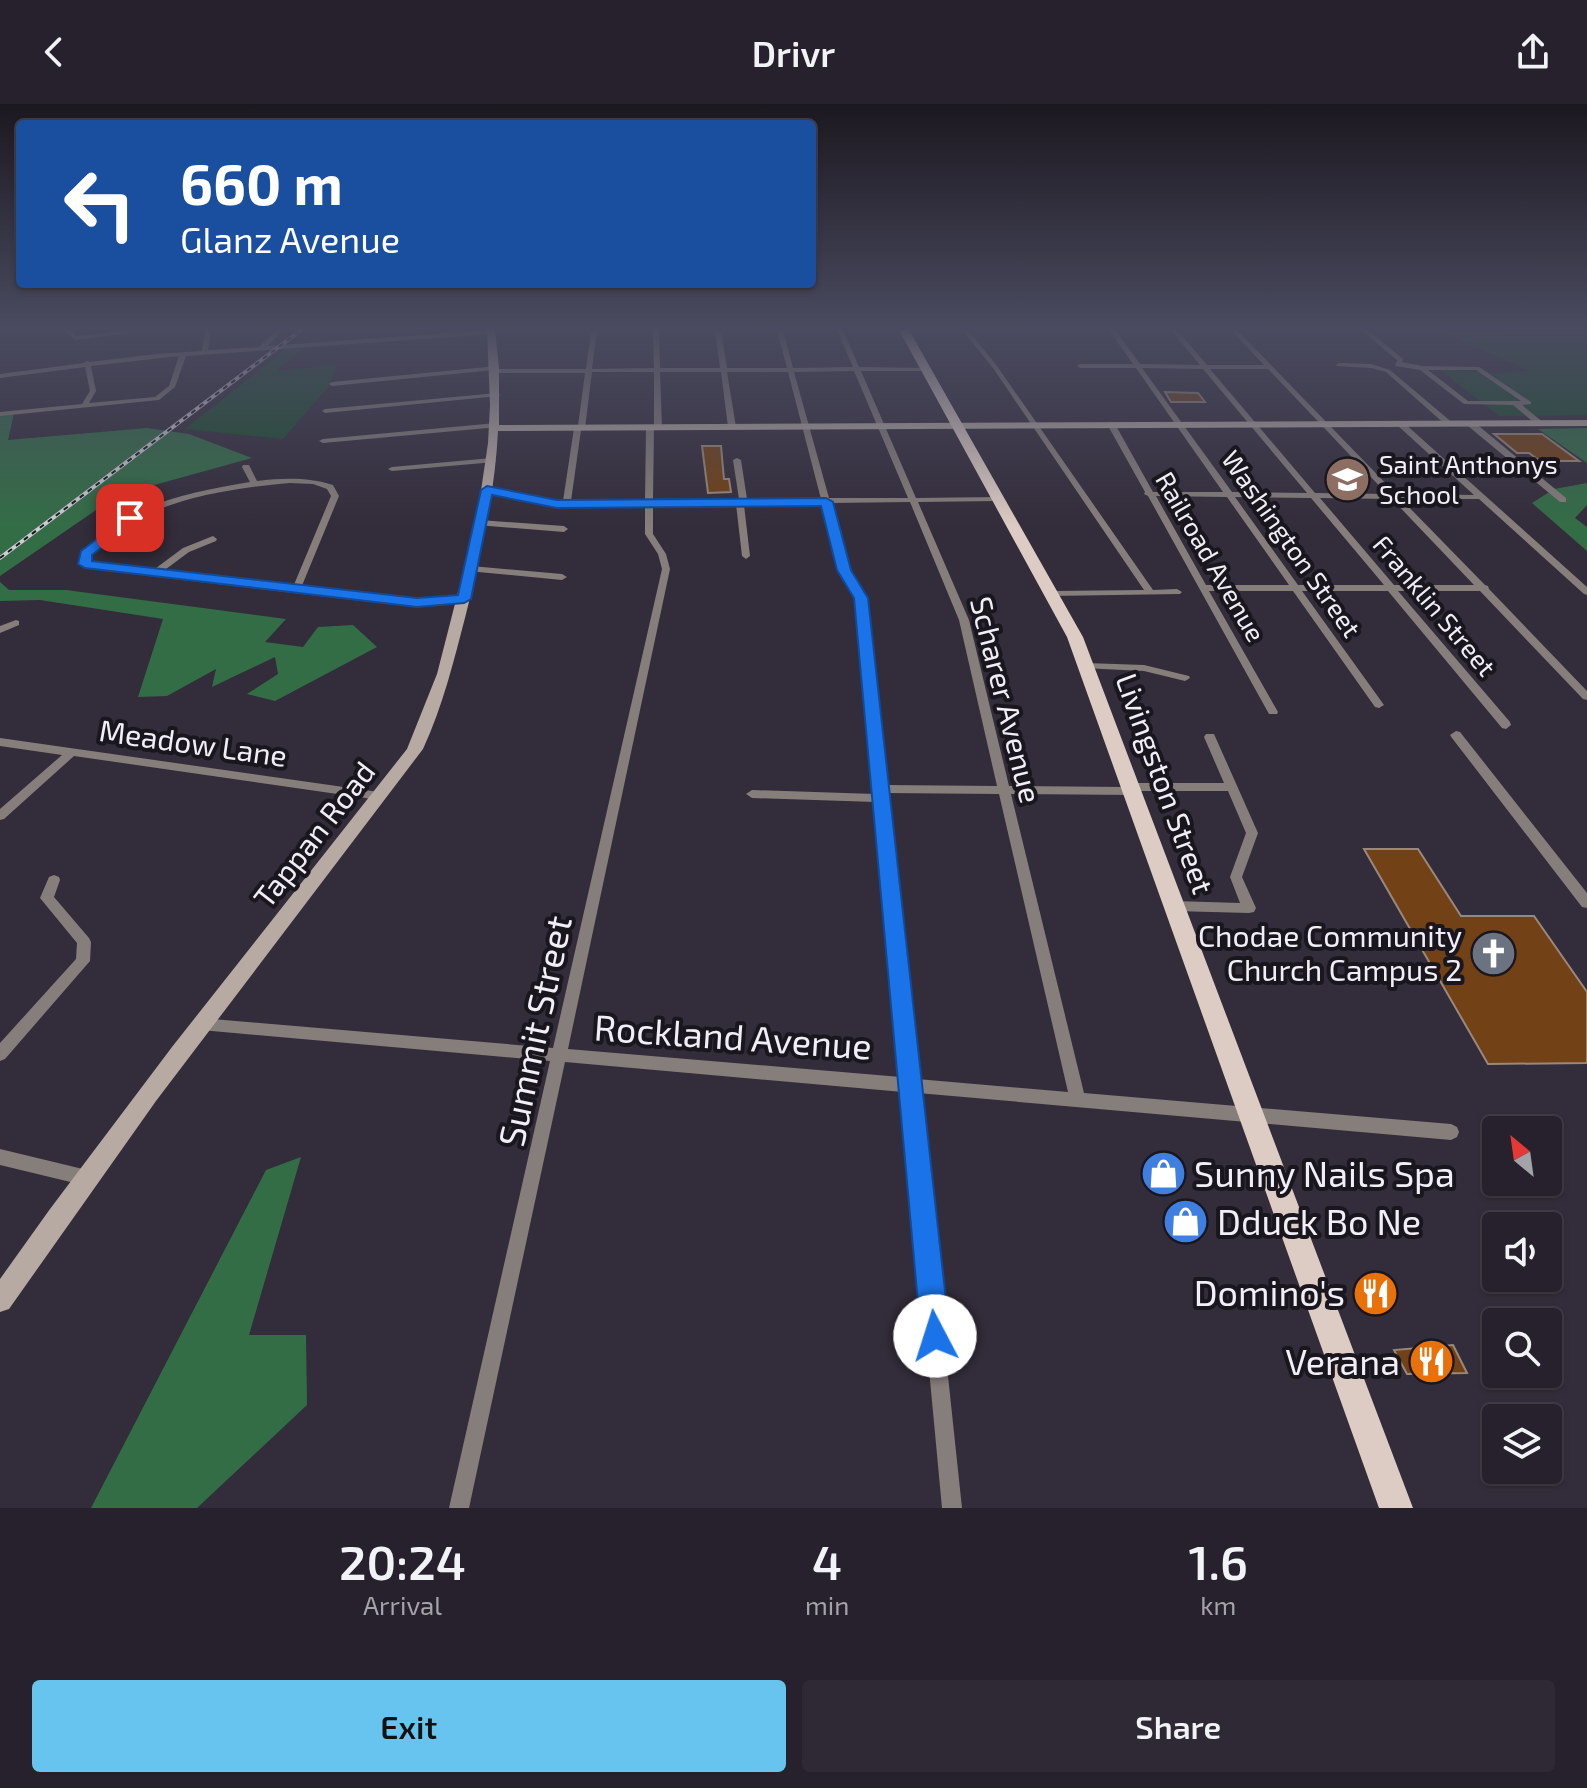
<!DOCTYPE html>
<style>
:root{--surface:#26212c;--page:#2e2934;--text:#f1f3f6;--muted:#a4a3a9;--line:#423e48;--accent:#66c4ef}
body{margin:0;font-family:"Exo 2",sans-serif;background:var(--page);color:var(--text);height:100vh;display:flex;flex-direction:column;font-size:30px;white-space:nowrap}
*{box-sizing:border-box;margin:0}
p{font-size:26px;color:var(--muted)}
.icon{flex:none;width:44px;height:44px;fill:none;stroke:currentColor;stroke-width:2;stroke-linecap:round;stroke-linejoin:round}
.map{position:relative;height:1404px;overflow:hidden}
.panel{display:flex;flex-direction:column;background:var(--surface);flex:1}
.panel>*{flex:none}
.banner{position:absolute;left:16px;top:16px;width:800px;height:168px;border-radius:8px;box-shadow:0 2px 6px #0004,0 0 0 2px var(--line);background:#1a4fa0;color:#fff;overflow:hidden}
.needle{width:52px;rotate:331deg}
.fabs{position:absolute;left:1482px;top:1012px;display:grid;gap:16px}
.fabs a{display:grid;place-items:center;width:80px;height:80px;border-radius:8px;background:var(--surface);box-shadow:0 2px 6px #0004,0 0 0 2px var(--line);font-size:40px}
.pin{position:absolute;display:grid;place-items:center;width:68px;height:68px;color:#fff;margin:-34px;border-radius:16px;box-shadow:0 4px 12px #0006}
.me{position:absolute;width:88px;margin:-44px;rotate:355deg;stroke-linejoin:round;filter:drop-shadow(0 0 6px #0008)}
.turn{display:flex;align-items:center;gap:28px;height:168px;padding:0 32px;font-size:36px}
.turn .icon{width:104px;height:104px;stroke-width:2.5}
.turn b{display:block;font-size:56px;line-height:68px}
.eta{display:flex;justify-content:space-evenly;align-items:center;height:136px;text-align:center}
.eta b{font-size:48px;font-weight:600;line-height:56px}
.button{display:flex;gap:16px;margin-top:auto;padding:16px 32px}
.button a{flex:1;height:92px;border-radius:8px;background:var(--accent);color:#111;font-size:32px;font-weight:600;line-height:92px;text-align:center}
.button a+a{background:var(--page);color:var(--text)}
header{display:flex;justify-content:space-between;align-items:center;height:104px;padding:0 32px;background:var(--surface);font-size:36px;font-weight:600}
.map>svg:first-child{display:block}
.green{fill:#1b4d2d}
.forest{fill:#336d46}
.building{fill:#724115;stroke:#99897d;stroke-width:2}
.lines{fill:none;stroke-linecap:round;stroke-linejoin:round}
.street{fill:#867e7a;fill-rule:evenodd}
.secondary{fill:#b7aaa3;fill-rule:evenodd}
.primary{fill:#ddccc3;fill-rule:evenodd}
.rail-casing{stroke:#d0ccd6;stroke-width:4}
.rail{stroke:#19161d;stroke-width:2;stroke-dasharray:5;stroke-linecap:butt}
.route{fill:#1a73e8;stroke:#114b97;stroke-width:2}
.labels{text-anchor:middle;stroke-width:8;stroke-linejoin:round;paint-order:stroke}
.far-poi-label{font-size:26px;fill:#f2eef7;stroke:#19161d;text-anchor:start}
.far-street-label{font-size:26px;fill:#f2eef7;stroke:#19161d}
.street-label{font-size:30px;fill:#f2eef7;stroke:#19161d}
.poi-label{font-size:30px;fill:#f2eef7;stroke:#19161d;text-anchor:end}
.near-street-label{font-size:36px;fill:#f2eef7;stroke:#19161d}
.near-poi-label{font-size:36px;fill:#f2eef7;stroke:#19161d;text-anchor:start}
</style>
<header><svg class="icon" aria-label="back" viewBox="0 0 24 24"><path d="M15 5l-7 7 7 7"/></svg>Drivr<svg class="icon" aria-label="share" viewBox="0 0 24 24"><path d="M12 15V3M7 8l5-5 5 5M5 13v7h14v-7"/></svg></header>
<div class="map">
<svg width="1587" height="1404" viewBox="0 0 1587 1404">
<rect width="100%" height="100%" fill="#332c3a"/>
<g class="green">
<path d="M1587,226v85l-88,1 -60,-47 52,4 39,-2 -90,-40z"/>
<path d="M304,244l-28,23 61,-6 -8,21 -46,53 -98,-10 101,-80z"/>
</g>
<g class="forest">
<path d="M14,309l-6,27 139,-12 42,6 63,24 -134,37 -118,81v-162z"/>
<path d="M1587,324v35l-49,-34z"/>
<path d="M1587,379v22l-12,13 12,9v24l-55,-48 22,-14z"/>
<path d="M0,478l9,8h57l220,29 -21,23 38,5 15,-20 35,-2 24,22 -102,54 -28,-7 31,-20 -3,-17 -63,30 4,-18 -49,27 -29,1 25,-78 -123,-19 -40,1z"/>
<path d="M301,1053l-52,178h57l1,70 -110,103h-106l175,-338z"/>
</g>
<g class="building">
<path d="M1165,288l33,1 7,9h-34z"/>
<path d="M1494,330h48l37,27h-39l-11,-8h-12z"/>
<path d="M702,342h19l3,33h5l2,13 -23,1z"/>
<path d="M1364,745h54l43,67h73l53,76v71l-99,1z"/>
<path d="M1453,1241l14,28 -60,1 -13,-24z"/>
</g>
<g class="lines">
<g class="street">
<path d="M63,226h7l6,6 50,-5 3,2 -54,7z"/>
<path d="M205,226h6l-3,20 51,-3 18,-17h7l-17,16 225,-16 3,2 -3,2 -306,22 -11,31 -16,13 -159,16v-4l82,-8 8,-13 -5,-24 -85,11v-4l84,-11 3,-2 3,1 65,-8 47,-3zM179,252l-10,30 -14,11 -66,6 7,-12 -5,-25z"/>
<path d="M591,226h6l-5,39 62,-1 -1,-38h6l1,38h60l-5,-38h6l6,38h60l-10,-38h6l10,38 60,-1 -16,-37h6l16,37 71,1v2l-2,1h-67l55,127 82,-1 4,2 -4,2 -80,1 51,118 40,166 116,1 6,-4h93l-20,-46 2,-3h8l44,99 -16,44 14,31 -2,4 -5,1 -75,-2 -5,-1 -2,-4 2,-4 5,-1 66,2 -10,-26 16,-44 -18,-42h-89l-6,4 -122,-1 73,299 367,31 6,3 2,5 -2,5 -6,3 -533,-47 44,415h-20l-39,-416 -338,-30 -96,446h-20l101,-447 -349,-31 -5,-1 -2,-5 2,-5 5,-1 352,30 109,-479 -4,-15 -13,-20v-29l-88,1 -74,-16 4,-2 76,13 11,-73 4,-2 7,-53h-88l-3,-3 -162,16 -3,-2 3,-2 165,-16 2,3h87zM854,267l54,127h-79l-35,-126zM592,268h62v56l4,2 4,-2 -2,-56h61l7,55 4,2 4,-2 -9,-55h61l33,127h-74l-6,-39 -4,-2 -4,2 6,39 -86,1 1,-72 -4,-2 -4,2 -1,73h-74l10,-71 4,-2zM910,398l49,118 38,166 -111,-1 -20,-187 -18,-28 -18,-67zM822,399l18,67 16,28 18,188 -2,3 3,5 -123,-4 -6,4 6,4 123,4 26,275 -333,-28 102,-480 -4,-15 -13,-20v-29l83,-1 6,52 4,3 4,-3 -6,-51zM886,689l113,1 69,298 -151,-13z"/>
<path d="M962,226h6l29,36 156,224 24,-1 5,3 -2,2 -131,2 -2,-2 5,-3 92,-1 -151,-222z"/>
<path d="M1109,226h6l25,34 60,1 -29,-35h6l30,35h57l-33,-35h6l159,164 78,1 -78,-71 7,-2 184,165v8l-3,-1 -105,-95h-78l84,86 3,1 1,3 98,102v9l-4,-1 -103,-108h-82l112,131 1,3 -5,4 -4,-1 -114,-137h-86l82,114 -5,3 -4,-1 -82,-116h-84l69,121 -1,2h-8l-121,-218 -4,-2 1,-2 -38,-68 4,-2 4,2 38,68h70l-87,-124h-56l-3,-2 3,-2h53zM1142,264l61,1 104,124 -75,-1zM1210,265h58l119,125 -72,-1zM1156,392l71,1 62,88h-83zM1235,393l76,1 73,87h-86zM1320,394l72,1 82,86h-80z"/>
<path d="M1361,226h7l35,29 -1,3 20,4 57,1 52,35v2l-9,1 22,18 -7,2 -24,-20 -49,-1 -44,-34 -25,-4 2,-6zM1428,266h48l45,31h-53z"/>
<path d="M1339,259l32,1 19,6 64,54 -7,2 -61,-54 -15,-4 -34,-2 -1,-1z"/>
<path d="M497,289l3,2 -1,1 -174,17 -3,-2 3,-2z"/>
<path d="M1468,318h6l92,76v4h-6l-92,-76z"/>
<path d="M496,319l4,2 -1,2 -176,16 -4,-2 4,-2z"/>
<path d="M492,354l4,2 -1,2 -103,9 -4,-2 4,-2z"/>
<path d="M243,361h6l8,16c27,-3 51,-4 76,4l6,11 -38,92 96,11 67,-3 5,3 -5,3 -67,3 -307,-36 -3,-1 -8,-10c39,-52 110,-66 171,-76l-8,-15zM290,379l23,1 14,5 4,7 -38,91 -131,-15 27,-20 27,-11 1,-2 -4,-3 -30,12 -31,23 -59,-7 -5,-6c46,-56 134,-69 202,-75z"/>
<path d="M480,416l84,6 4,3 -4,3 -87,-7v-4z"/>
<path d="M471,462l91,8 5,3 -5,3 -94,-9v-4z"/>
<path d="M16,516l3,1v4l-19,8v-7z"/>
<path d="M1086,559l58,2 45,11 1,2 -5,3 -41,-10 -62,-3 -1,-2z"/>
<path d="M1456,627l4,1 127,161v15l-5,-1 -130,-169 -2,-3z"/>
<path d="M0,634l379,54 6,4 -6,4 -305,-44 -70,63 -4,1v-11l62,-54 -62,-9z"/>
<path d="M54,771l5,2 1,3 -6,17 35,41 2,4 -1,19 -85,98 -5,2v-18l76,-84 1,-16 -37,-45 9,-21z"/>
<path d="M0,1045l87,21 6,2 2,6 -2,6 -6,2 -87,-21z"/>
</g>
<path class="secondary" d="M487,226h8l4,38v57l1088,-5v6l-1089,5c-3,62 -17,123 -32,183 -12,46 -23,92 -43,135l-267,352 -147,208 -9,3v-33l50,-70 122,-162 235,-298 30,-75 40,-156 11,-75 2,-38z"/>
<path class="primary" d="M899,226h10l174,307 330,871h-34l-312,-871z"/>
<defs>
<path id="rail" d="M0,454l301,-228"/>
</defs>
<use href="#rail" class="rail-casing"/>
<use href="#rail" class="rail"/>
</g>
<linearGradient id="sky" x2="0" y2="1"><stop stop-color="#1c1820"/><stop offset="0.53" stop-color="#4a4b60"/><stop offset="1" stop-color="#4a4b60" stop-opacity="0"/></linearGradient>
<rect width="1587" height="423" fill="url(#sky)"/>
<path class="route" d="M487,382l70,14 269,-2 7,4 18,68 17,28 82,738 -5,10 -10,4 -10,-4 -4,-10 -67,-738 -17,-28 -16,-64 -264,2 -65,-13 -21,104 -7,4 -47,4 -332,-39 -7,-4 3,-13 49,-37 5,2v5l-43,34v6l325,37 41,-3 23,-105z"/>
<defs>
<symbol id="school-disc" viewBox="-11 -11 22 22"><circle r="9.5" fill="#8d6e63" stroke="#19161d"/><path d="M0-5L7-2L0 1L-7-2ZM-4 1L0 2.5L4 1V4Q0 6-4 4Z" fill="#fff"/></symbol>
<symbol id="church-disc" viewBox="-11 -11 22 22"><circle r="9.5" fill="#6b7280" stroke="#19161d"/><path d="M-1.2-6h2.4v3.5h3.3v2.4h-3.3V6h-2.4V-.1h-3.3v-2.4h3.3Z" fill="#fff"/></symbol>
<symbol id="shop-disc" viewBox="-11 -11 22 22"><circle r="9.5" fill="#3f7fe0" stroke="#19161d"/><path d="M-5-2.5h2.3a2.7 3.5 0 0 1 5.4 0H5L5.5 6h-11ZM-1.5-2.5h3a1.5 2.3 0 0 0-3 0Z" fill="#fff"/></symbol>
<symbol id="restaurant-disc" viewBox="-11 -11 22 22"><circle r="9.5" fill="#e8710a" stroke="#19161d"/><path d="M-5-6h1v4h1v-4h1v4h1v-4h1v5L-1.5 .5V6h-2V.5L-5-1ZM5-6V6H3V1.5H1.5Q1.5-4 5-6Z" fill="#fff"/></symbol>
</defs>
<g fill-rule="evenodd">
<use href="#school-disc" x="1322" y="350" width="51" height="51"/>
<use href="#church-disc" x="1468" y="824" width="51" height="51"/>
<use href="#shop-disc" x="1138" y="1044" width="51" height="51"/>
<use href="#shop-disc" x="1160" y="1092" width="51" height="51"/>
<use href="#restaurant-disc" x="1350" y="1164" width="51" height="51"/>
<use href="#restaurant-disc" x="1406" y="1232" width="51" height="51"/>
</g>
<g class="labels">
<g class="far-poi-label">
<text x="1379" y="370">Saint Anthonys<tspan x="1379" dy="30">School</tspan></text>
</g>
<g class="far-street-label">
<text transform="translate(1291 440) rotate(55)" y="9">Washington Street</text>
<text transform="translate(1210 453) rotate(60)" y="9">Railroad Avenue</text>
<text transform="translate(1434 502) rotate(50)" y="9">Franklin Street</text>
</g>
<g class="street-label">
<text transform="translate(1005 596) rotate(76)" y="10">Scharer Avenue</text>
<text transform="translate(193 640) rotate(8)" y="10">Meadow Lane</text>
<text transform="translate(1164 680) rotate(70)" y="10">Livingston Street</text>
<text transform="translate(315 731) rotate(-52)" y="10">Tappan Road</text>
</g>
<g class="poi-label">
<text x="1462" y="843">Chodae Community<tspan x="1462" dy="34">Church Campus 2</tspan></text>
</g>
<g class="near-street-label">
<text transform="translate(535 927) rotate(-78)" y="13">Summit Street</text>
<text transform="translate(733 933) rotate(4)" y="13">Rockland Avenue</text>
</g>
<g class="near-poi-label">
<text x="1194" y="1083">Sunny Nails Spa</text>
<text x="1217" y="1131">Dduck Bo Ne</text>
<text x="1345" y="1202" text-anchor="end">Domino's</text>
<text x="1400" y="1271" text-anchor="end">Verana</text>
</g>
</g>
</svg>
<div class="fabs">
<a><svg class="needle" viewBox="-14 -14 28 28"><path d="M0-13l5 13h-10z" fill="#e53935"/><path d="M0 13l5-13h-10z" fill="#a4a3a9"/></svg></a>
<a><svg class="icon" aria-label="sound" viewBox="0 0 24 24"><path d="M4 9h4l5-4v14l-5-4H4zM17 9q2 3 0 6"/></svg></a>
<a><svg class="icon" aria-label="search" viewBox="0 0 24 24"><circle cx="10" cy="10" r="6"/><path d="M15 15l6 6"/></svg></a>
<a><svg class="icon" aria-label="layers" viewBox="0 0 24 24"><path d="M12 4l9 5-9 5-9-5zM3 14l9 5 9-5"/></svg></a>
</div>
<div class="pin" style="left:130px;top:414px;background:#d93025"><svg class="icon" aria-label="arrive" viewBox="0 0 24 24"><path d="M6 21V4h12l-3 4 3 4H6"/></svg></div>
<svg class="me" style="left:935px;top:1232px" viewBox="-20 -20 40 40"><circle r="19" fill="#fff"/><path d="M0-13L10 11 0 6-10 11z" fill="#1a73e8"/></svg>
<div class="banner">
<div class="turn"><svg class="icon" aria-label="left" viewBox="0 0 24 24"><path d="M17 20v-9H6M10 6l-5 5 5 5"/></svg><div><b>660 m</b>Glanz Avenue</div></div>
</div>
</div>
<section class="panel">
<div class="eta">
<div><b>20:24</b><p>Arrival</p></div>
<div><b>4</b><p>min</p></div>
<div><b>1.6</b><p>km</p></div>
</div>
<div class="button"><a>Exit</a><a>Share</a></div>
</section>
